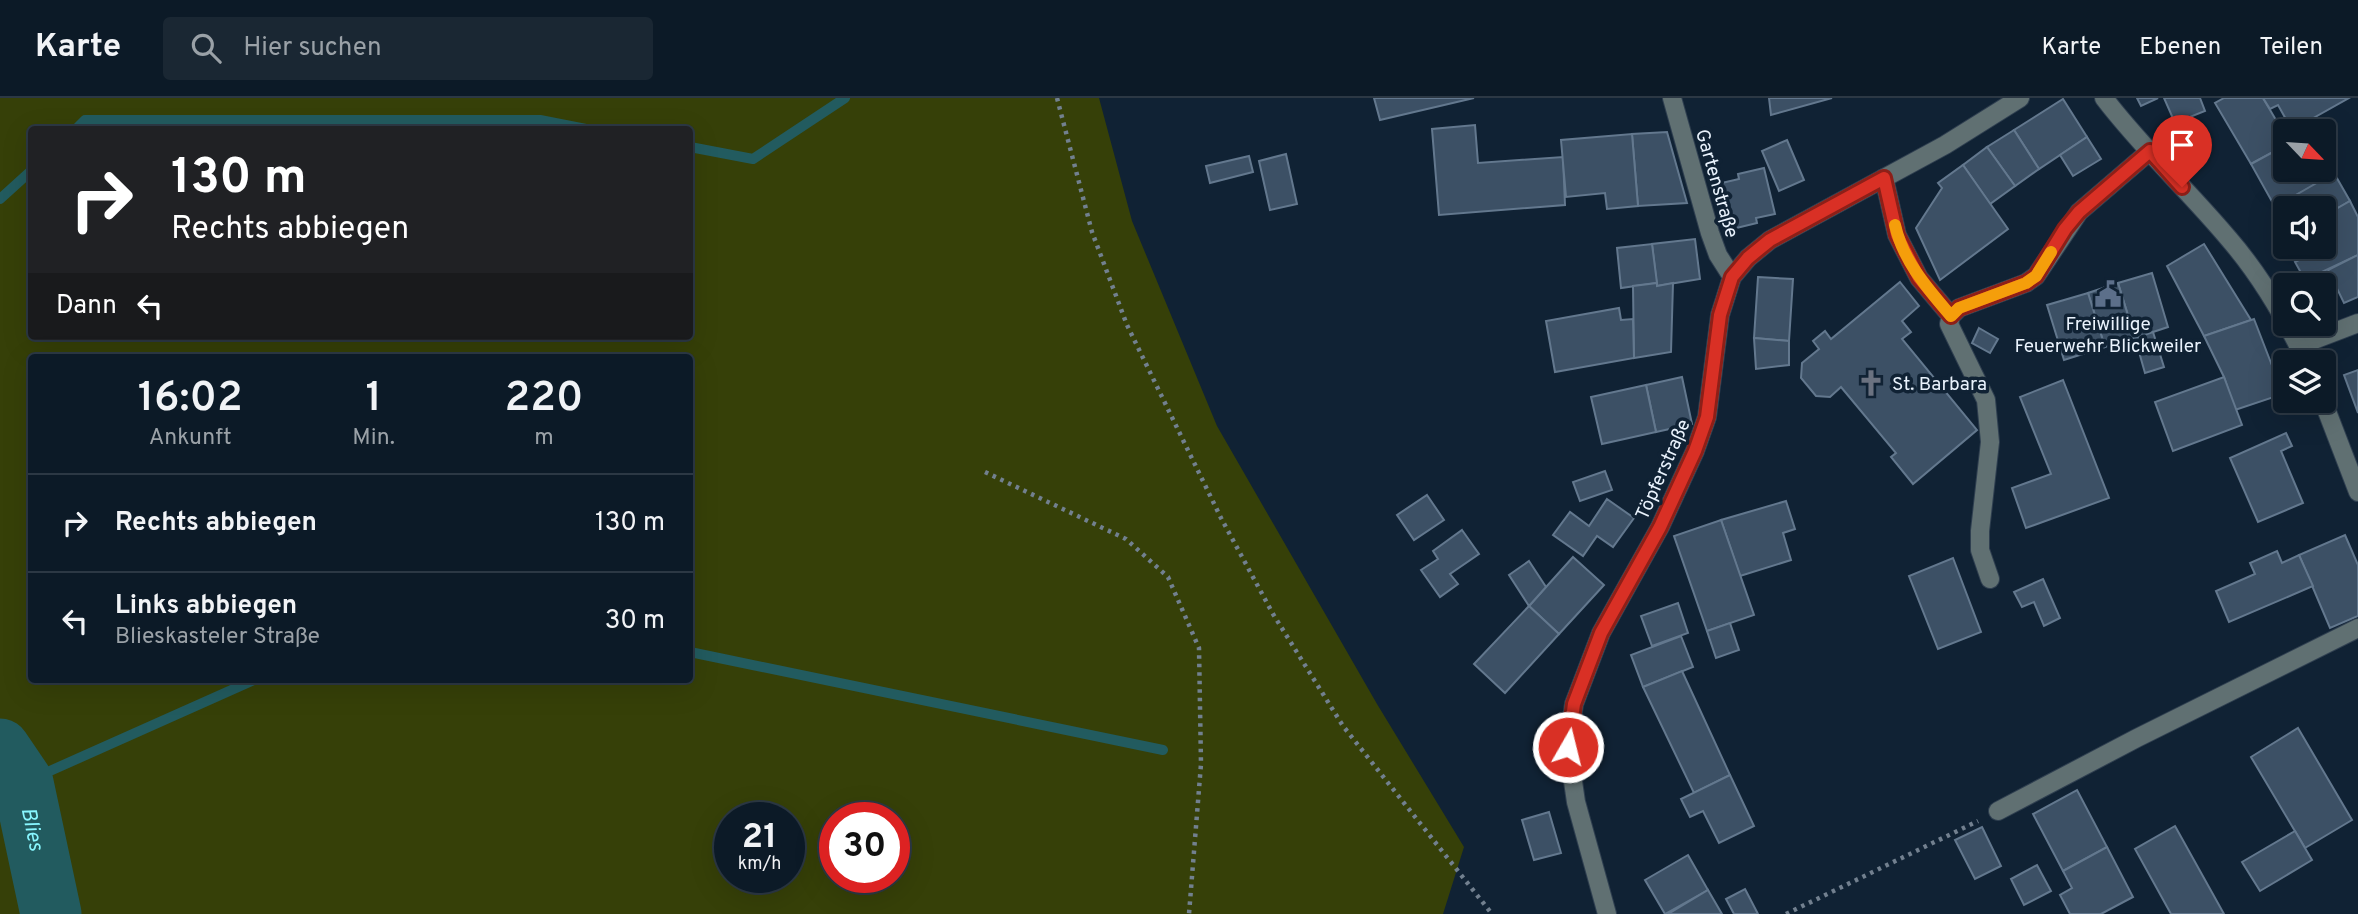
<!DOCTYPE html>
<html lang="de">
<meta charset="utf-8">
<style>
:root{--surface:#0c1a27;--page:#1a2733;--text:#f1f3f6;--muted:#9aa1a7;--line:#2c3844}
body{margin:0;font-family:Overpass,sans-serif;background:var(--page);color:var(--text);height:100vh;display:flex;flex-direction:column;font-size:26px;white-space:nowrap}
*{box-sizing:border-box;margin:0}
p{font-size:23px;color:var(--muted)}
.icon{flex:none;width:38px;height:38px;fill:none;stroke:currentColor;stroke-width:2;stroke-linecap:round;stroke-linejoin:round}
.map{position:relative;flex:1;overflow:hidden}
.sheet{position:absolute;left:28px;top:256px;width:665px;height:329px;display:flex;flex-direction:column;background:var(--surface);border-radius:7px;box-shadow:0 7px 28px #0002,0 0 0 2px var(--line)}
.sheet>*{flex:none}
.top-card{position:absolute;left:28px;top:28px;width:665px;height:214px;border-radius:7px;box-shadow:0 7px 28px #0002,0 0 0 2px var(--line);background:#202124;color:#fff;overflow:hidden}
.needle{width:46px;rotate:115deg}
.buttons{position:absolute;left:2273px;top:21px;display:grid;gap:14px}
.buttons a{display:grid;place-items:center;width:63px;height:63px;border-radius:7px;background:var(--surface);box-shadow:0 7px 28px #0002,0 0 0 2px var(--line);font-size:35px}
.speed{position:absolute;left:714px;top:704px;display:flex;gap:14px;font-size:35px;font-weight:700;text-align:center}
.speed>*{display:grid;place-content:center;width:91px;height:91px;border-radius:50%;background:var(--surface);box-shadow:0 7px 28px #0002,0 0 0 2px var(--line);line-height:1}
.speed small{font-size:18px;font-weight:400}
.speed .limit{border:10px solid #d22;background:#fff;color:#111}
.pin{position:absolute;display:grid;place-items:center;width:60px;height:60px;color:#fff;margin:-72px -30px;border-radius:50% 50% 50% 0;rotate:-45deg;box-shadow:0 0 7px #0007}
.pin .icon{rotate:45deg}
.me{position:absolute;width:77px;margin:-38px;rotate:8deg;stroke-linejoin:round;filter:drop-shadow(0 0 5px #0008)}
.turn{display:flex;align-items:center;gap:24px;height:147px;padding:0 28px;font-size:32px}
.turn .icon{width:91px;height:91px;stroke-width:2.5}
.turn b{display:block;font-size:49px;line-height:60px}
.then{display:flex;align-items:center;height:66px;padding:0 28px;background:#0003;gap:14px;font-size:26px}
.eta{display:flex;justify-content:space-evenly;align-items:center;height:119px;text-align:center}
.eta b{font-size:42px;font-weight:600;line-height:49px}
ul{padding:0;list-style:none}
li{display:flex;align-items:center;gap:21px;height:98px;padding:0 28px;border-top:2px solid var(--line)}
li div{flex:1}
li b{display:block;font-size:26px}
li em{font-style:normal}
header{display:flex;align-items:center;gap:42px;box-sizing:border-box;height:98px;padding:0 35px;background:var(--surface);border-bottom:2px solid var(--line)}
header strong{font-size:33px}
nav{display:flex;gap:38px;margin-inline-start:auto;font-size:24px}
.search{width:490px;height:63px;background:var(--page);display:flex;align-items:center;gap:18px;box-sizing:border-box;padding:0 24px;border-radius:7px;color:var(--muted);font-size:26px}
.map>svg:first-child{display:block}
.green{fill:#364008;fill-rule:evenodd}
.lines{fill:none;stroke-linecap:round;stroke-linejoin:round}
.stream{stroke:#225b5f;stroke-width:10}
.river{stroke:#225b5f;stroke-width:61}
.building{fill:#3c5065;stroke:#63788e;stroke-width:2}
.service-casing{stroke:#2f3f50;stroke-width:20}
.minor-casing{stroke:#2f3f50;stroke-width:20}
.tertiary-casing{stroke:#2f3f50;stroke-width:20}
.path{stroke:#72808f;stroke-width:4.5;stroke-dasharray:3.5 5;stroke-linecap:butt}
.service{stroke:#607072;stroke-width:18}
.minor{stroke:#607072;stroke-width:18}
.tertiary{stroke:#607072;stroke-width:18}
.route-casing{stroke:#8d1f18;stroke-width:18}
.route{stroke:#d93025;stroke-width:12}
.slow{stroke:#f59e0b;stroke-width:12}
.labels{text-anchor:middle;stroke-width:7;stroke-linejoin:round;paint-order:stroke}
.street-label{font-size:19px;fill:#eaf3fd;stroke:#102234}
.poi-label{font-size:19px;fill:#eaf3fd;stroke:#102234}
.water-label{font-size:21px;font-style:italic;fill:#88f7ff;stroke:#102234}
</style>
<header>
<strong>Karte</strong>
<div class="search"><svg class="icon" aria-label="search" viewBox="0 0 24 24"><circle cx="10" cy="10" r="6"/><path d="M15 15l6 6"/></svg>Hier suchen</div>
<nav><a>Karte</a><a>Ebenen</a><a>Teilen</a></nav>
</header>
<div class="map">
<svg width="2358" height="816" viewBox="0 0 2358 816">
<rect width="100%" height="100%" fill="#102234"/>
<path class="green" d="M0,0h1099l33,123 85,205 160,278 87,143 -21,67h-1443zM32,32h658v206h-658zM690,259v322h-658v-322zM730,719h59v60h-59zM835,719h59v60h-59z"/>
<g class="lines">
<g class="stream">
<path d="M75,32l10,-10h455l51,10"/>
<path d="M690,49l63,12 92,-61"/>
<path d="M0,101l32,-29"/>
<path d="M690,554l473,98"/>
<path d="M23,685l233,-104"/>
</g>
<path class="river" id="s1" d="M0,651l23,34 28,131"/>
</g>
<g class="building">
<path d="M1374,0h100l-94,22z"/>
<path d="M1769,0h63l-61,17z"/>
<path d="M2137,0h21l-17,8z"/>
<path d="M2164,0h36l5,13 -30,12z"/>
<path d="M2224,0h39l23,39v8l-35,19 -36,-61z"/>
<path d="M2263,0h86l-57,32 -14,-25 -8,4z"/>
<path d="M2063,1l24,38 -48,32 -25,-39z"/>
<path d="M1475,27l3,38 85,-6 2,48 -126,10 -7,-86z"/>
<path d="M2014,32l25,39 -24,17 -28,-39z"/>
<path d="M1667,34l20,71 -49,3 -6,-72z"/>
<path d="M1632,36l6,72 -31,3 -2,-16 -39,4 -5,-57z"/>
<path d="M2087,39l14,22 -28,17 -13,-21z"/>
<path d="M1787,42l17,40 -25,11 -17,-40z"/>
<path d="M2286,47v25h31l6,10 -48,27 -24,-43z"/>
<path d="M1987,49l28,39 -25,18 -27,-39z"/>
<path d="M1286,56l11,50 -27,6 -11,-49z"/>
<path d="M1249,58l4,16 -43,11 -4,-17z"/>
<path d="M1963,67l45,64 -68,51 -24,-52 26,-40 -4,-5z"/>
<path d="M1764,70l11,46 -19,4 1,5 -33,8 -11,-46 26,-6 -1,-5z"/>
<path d="M2334,75l16,28 -26,15v-8h-38v18l-11,-19z"/>
<path d="M2350,103l8,16v38l-53,25 -10,-18 24,-12 -2,-3h7v-31z"/>
<path d="M1695,141l5,40 -43,7 -5,-42z"/>
<path d="M1652,146l5,39 -36,5 -4,-40z"/>
<path d="M2204,146l47,76 -47,16 -37,-70z"/>
<path d="M2358,157v42l-14,6 -16,-33z"/>
<path d="M2152,175l16,54 -33,11 -17,-55z"/>
<path d="M1758,179l35,2 -4,62 -35,-3z"/>
<path d="M1900,184l19,24 -17,15 9,11 -9,7 75,91 -64,54 -22,-27 5,-4 -55,-66 -11,10 -14,-1 -15,-18 1,-15 17,-14 -6,-8 12,-10 6,8z"/>
<path d="M1657,185v3l16,-3 -2,69 -37,6 -1,-72z"/>
<path d="M2118,185l17,55 -30,9 -17,-54z"/>
<path d="M2088,195l17,54 -41,13 -17,-55z"/>
<path d="M1619,210l2,12 12,-1 1,39 -79,14 -9,-51z"/>
<path d="M2254,221l29,75 -48,16 -11,-33 -20,-41z"/>
<path d="M1979,230l19,11 -8,14 -18,-10z"/>
<path d="M2153,234l11,35 -19,6 -10,-35z"/>
<path d="M1754,240l35,3v24l-33,4z"/>
<path d="M2358,272v43l-14,-38z"/>
<path d="M1682,279l10,47 -36,8 -10,-47z"/>
<path d="M2224,279l18,48 -69,26 -18,-49z"/>
<path d="M2063,282l46,118 -83,30 -14,-40 39,-14 -31,-77z"/>
<path d="M1646,287l10,47 -54,12 -11,-47z"/>
<path d="M2286,335l6,13 -11,5 22,52 -45,19 -28,-64z"/>
<path d="M1605,373l7,19 -32,11 -7,-19z"/>
<path d="M1427,397l17,25 -30,20 -17,-25z"/>
<path d="M1607,401l27,19 -21,29 -16,-11 -14,20 -30,-21 17,-23 19,14z"/>
<path d="M1786,403l9,28 -12,4 8,27 -51,16 -19,-56z"/>
<path d="M1721,422l33,95 -47,16 -33,-95z"/>
<path d="M1462,432l17,24 -29,20 8,10 -18,13 -19,-27 17,-11 -5,-8z"/>
<path d="M2345,437l13,30v51l-28,12 -31,-73z"/>
<path d="M2277,453l5,12 17,-8 14,31 -84,36 -13,-31 39,-17 -5,-11z"/>
<path d="M1573,459l31,28 -45,49 -30,-28z"/>
<path d="M1953,460l28,74 -43,17 -29,-73z"/>
<path d="M1529,463l17,26 -17,19 -20,-31z"/>
<path d="M2043,481l17,39 -16,8 -10,-24 -12,5 -8,-15z"/>
<path d="M1678,505l10,30 -36,13 -11,-30z"/>
<path d="M1529,508l30,28 -54,59 -31,-29z"/>
<path d="M1730,525l9,27 -23,8 -9,-27z"/>
<path d="M1681,538l12,31 -50,20 -12,-32z"/>
<path d="M1682,573l48,104 -36,18 -51,-106z"/>
<path d="M2298,630l54,92 -47,28 -54,-91z"/>
<path d="M1730,677l24,51 -35,17 -16,-32 -13,6 -9,-18z"/>
<path d="M2077,692l30,57 -44,24 -30,-57z"/>
<path d="M1549,714l12,41 -27,7 -12,-40z"/>
<path d="M2175,728l49,88h-53l-36,-65z"/>
<path d="M1982,729l19,39 -26,13 -20,-39z"/>
<path d="M2295,733l17,29 -52,31 -18,-29z"/>
<path d="M2107,749l26,50 -32,17h-31l-10,-19 12,-7 -9,-17z"/>
<path d="M1688,757l20,35 -43,24 -20,-34z"/>
<path d="M2037,767l14,26 -27,14 -13,-26z"/>
<path d="M1745,791l13,25h-24l-8,-15z"/>
<path d="M1708,792l14,24h-54z"/>
</g>
<g class="lines">
<defs>
<g id="service">
<path d="M1884,80l13,57 22,43 32,38"/>
<path d="M2298,248l60,-23"/>
<path d="M1998,713l139,-73 221,-110"/>
</g>
<g id="minor">
<path d="M1672,0l38,135 8,22 14,22"/>
<path d="M1990,481l-10,-29v-19l10,-89 -4,-42 -37,-76 2,-8 8,-8 67,-25 10,-7 43,-64 71,-61"/>
<path d="M1607,816l-31,-112 -8,-55 6,-43 27,-71 59,-106 35,-76 12,-34 13,-102 12,-38 16,-19 22,-18 175,-95 75,-47"/>
</g>
<g id="tertiary">
<path d="M2104,0c38,50 85,93 125,141 31,36 57,80 77,123"/>
<path d="M2323,303l35,91"/>
</g>
</defs>
<use href="#service" class="service-casing"/>
<use href="#minor" class="minor-casing"/>
<use href="#tertiary" class="tertiary-casing"/>
<g class="path">
<path d="M1057,0l35,134 35,93 94,193 52,96 70,112 149,188"/>
<path d="M985,374l141,67 42,38 31,71 2,116 -12,150"/>
<path d="M1786,816l192,-93"/>
</g>
<use href="#service" class="service"/>
<use href="#minor" class="minor"/>
<use href="#tertiary" class="tertiary"/>
</g>
<g class="lines">
<defs>
<path id="route" d="M1568,649l6,-43 27,-71 59,-106 35,-76 12,-34 13,-102 12,-38 16,-19 22,-18 114,-62 13,57 22,43 32,38 8,-8 67,-25 10,-7 29,-47 14,-17 71,-61 32,36"/>
</defs>
<use href="#route" class="route-casing"/>
<use href="#route" class="route"/>
<path class="slow" d="M1895,127c8,36 33,64 56,91l8,-8 67,-25 10,-7 15,-24"/>
</g>
<defs>
<symbol id="civic-bare" viewBox="-9 -9 18 18"><path d="M-.6-6.5H3V-4.5H.6V-3L4-1V1h2V6H-6V1h2V-1L-.6-3ZM-1.2 2.5V6h2.4V2.5Z" fill="#5c6f8a" stroke="#102234" stroke-width="2.5" paint-order="stroke"/></symbol>
<symbol id="church-bare" viewBox="-9 -9 18 18"><path d="M-1.2-6h2.4v3.5h3.3v2.4h-3.3V6h-2.4V-.1h-3.3v-2.4h3.3Z" fill="#6b7280" stroke="#102234" stroke-width="2.5" paint-order="stroke"/></symbol>
</defs>
<g fill-rule="evenodd">
<use href="#civic-bare" x="2089" y="177" width="38" height="38"/>
<use href="#church-bare" x="1852" y="266" width="38" height="38"/>
</g>
<g class="labels">
<g class="street-label">
<text transform="translate(1718 85) rotate(74)" y="7">Gartenstraße</text>
<text transform="translate(1662 371) rotate(-66)" y="7">Töpferstraße</text>
</g>
<g class="poi-label">
<text x="2108" y="232">Freiwillige<tspan x="2108" dy="22">Feuerwehr Blickweiler</tspan></text>
<text x="1892" y="292" text-anchor="start">St. Barbara</text>
</g>
<g class="water-label">
<text dy="7" stroke="none"><textPath href="#s1" startOffset="88">Blies</textPath></text>
</g>
</g>
</svg>
<div class="buttons">
<a><svg class="needle" viewBox="-14 -14 28 28"><path d="M0-13l5 13h-10z" fill="#e53935"/><path d="M0 13l5-13h-10z" fill="#9aa1a7"/></svg></a>
<a><svg class="icon" aria-label="sound" viewBox="0 0 24 24"><path d="M4 9h4l5-4v14l-5-4H4zM17 9q2 3 0 6"/></svg></a>
<a><svg class="icon" aria-label="search" viewBox="0 0 24 24"><circle cx="10" cy="10" r="6"/><path d="M15 15l6 6"/></svg></a>
<a><svg class="icon" aria-label="layers" viewBox="0 0 24 24"><path d="M12 4l9 5-9 5-9-5zM3 14l9 5 9-5"/></svg></a>
</div>
<div class="speed"><div>21<small>km/h</small></div><div class="limit">30</div></div>
<div class="pin" style="left:2182px;top:89px;background:#d93025"><svg class="icon" aria-label="arrive" viewBox="0 0 24 24"><path d="M6 21V4h12l-3 4 3 4H6"/></svg></div>
<svg class="me" style="left:1568px;top:649px" viewBox="-20 -20 40 40"><circle r="17" fill="#d93025" stroke="#fff" stroke-width="3"/><path d="M0-11L8 9 0 5-8 9z" fill="#fff"/></svg>
<div class="top-card">
<div class="turn"><svg class="icon" aria-label="right" viewBox="0 0 24 24"><path d="M7 20v-9h11M14 6l5 5-5 5"/></svg><div><b>130 m</b>Rechts abbiegen</div></div>
<div class="then">Dann<svg class="icon" aria-label="left" viewBox="0 0 24 24"><path d="M17 20v-9H6M10 6l-5 5 5 5"/></svg></div>
</div>
<section class="sheet">
<div class="eta">
<div><b>16:02</b><p>Ankunft</p></div>
<div><b>1</b><p>Min.</p></div>
<div><b>220</b><p>m</p></div>
</div>
<ul>
<li><svg class="icon" aria-label="right" viewBox="0 0 24 24"><path d="M7 20v-9h11M14 6l5 5-5 5"/></svg><div><b>Rechts abbiegen</b></div><em>130 m</em></li>
<li><svg class="icon" aria-label="left" viewBox="0 0 24 24"><path d="M17 20v-9H6M10 6l-5 5 5 5"/></svg><div><b>Links abbiegen</b><p>Blieskasteler Straße</p></div><em>30 m</em></li>
</ul>
</section>
</div>
